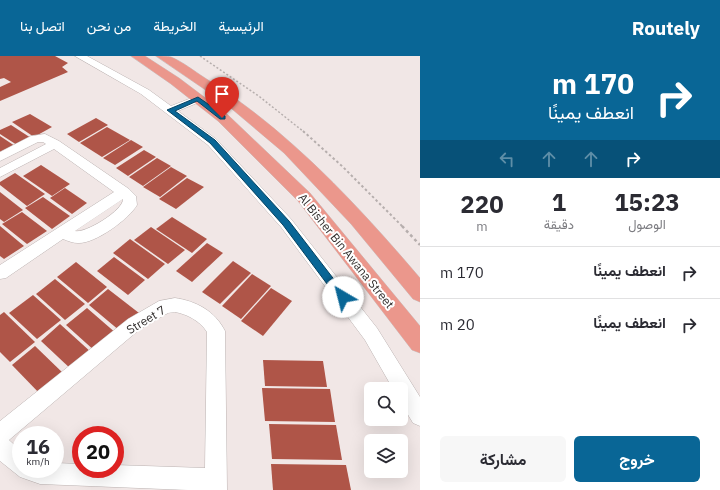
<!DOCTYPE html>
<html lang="ar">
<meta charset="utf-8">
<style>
:root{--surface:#fff;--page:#f7f7f7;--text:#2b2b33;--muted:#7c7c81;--line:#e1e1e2;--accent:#096696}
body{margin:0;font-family:"IBM Plex Sans",Vazirmatn,sans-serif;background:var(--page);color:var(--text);direction:rtl;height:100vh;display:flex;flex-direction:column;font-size:15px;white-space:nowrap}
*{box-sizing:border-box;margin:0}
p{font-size:13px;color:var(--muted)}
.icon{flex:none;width:22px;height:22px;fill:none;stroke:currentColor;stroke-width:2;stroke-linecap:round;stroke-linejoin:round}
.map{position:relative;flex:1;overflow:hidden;direction:ltr}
.panel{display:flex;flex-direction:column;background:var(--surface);width:300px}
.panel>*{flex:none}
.banner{background:#096696;color:#fff;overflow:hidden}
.buttons{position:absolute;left:364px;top:326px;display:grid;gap:8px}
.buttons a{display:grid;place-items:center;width:44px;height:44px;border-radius:6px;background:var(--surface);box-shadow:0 4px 16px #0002;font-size:20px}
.speed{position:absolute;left:12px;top:370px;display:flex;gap:8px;font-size:20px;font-weight:700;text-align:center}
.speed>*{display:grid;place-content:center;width:52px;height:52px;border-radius:50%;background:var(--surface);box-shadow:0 4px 16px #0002;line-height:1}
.speed small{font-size:10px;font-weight:400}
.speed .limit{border:6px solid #d22;background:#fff;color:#111}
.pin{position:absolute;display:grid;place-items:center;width:34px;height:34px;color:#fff;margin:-41px -17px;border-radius:50% 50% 50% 0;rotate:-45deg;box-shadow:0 0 4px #0007}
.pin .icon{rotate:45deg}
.me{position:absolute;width:44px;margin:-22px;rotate:323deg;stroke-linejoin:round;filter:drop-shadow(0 0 3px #0008)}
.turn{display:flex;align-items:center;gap:14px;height:84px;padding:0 20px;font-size:18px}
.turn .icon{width:52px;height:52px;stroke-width:2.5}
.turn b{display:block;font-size:28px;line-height:34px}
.lanes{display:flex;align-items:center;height:38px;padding:0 20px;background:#0003;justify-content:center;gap:20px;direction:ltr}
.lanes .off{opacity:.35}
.eta{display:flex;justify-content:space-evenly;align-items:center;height:68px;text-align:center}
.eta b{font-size:24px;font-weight:700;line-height:28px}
.cta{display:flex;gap:8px;margin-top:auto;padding:8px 20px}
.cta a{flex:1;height:46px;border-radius:6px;background:var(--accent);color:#fff;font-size:16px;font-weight:700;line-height:46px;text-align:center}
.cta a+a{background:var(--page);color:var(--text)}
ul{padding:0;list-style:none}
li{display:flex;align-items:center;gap:12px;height:52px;padding:0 20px;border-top:1px solid var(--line)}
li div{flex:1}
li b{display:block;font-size:15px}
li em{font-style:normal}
header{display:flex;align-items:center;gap:24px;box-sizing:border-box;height:56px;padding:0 20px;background:var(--accent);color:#fff}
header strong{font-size:19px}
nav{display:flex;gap:22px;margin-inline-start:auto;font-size:14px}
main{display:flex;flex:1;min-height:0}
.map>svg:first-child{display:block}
.building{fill:#af5548}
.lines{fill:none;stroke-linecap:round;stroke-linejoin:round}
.minor-casing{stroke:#bcb3b2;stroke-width:1}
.major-casing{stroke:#c9c8c8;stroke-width:1}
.path-far2{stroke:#b6aead;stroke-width:1.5;stroke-dasharray:2 2;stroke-linecap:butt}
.path-far1{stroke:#b6aead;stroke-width:2;stroke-dasharray:2.5 2.5;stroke-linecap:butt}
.path{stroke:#b6aead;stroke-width:2.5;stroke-dasharray:3 3;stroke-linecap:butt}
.minor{fill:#fff;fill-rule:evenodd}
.major{fill:#eb978c;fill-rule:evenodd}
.route{fill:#096696;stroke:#064262}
.labels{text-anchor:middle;stroke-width:4;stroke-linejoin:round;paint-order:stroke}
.street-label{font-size:12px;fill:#312d2c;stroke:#fff}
</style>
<header>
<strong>Routely</strong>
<nav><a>الرئيسية</a><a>الخريطة</a><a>من نحن</a><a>اتصل بنا</a></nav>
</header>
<main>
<section class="panel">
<div class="banner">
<div class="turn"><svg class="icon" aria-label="right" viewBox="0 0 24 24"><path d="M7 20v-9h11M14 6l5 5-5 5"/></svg><div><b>170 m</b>انعطف يمينًا</div></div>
<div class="lanes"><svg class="icon off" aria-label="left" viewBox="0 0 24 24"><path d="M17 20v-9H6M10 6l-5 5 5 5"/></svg><svg class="icon off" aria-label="ahead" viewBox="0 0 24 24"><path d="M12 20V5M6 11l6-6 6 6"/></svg><svg class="icon off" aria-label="ahead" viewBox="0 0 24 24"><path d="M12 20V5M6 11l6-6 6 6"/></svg><svg class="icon" aria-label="right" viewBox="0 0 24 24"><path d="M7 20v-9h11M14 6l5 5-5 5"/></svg></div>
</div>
<div class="eta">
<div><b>15:23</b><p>الوصول</p></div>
<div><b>1</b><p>دقيقة</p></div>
<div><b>220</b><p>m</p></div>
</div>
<ul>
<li><svg class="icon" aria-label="right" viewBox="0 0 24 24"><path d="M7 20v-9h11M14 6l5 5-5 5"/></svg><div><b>انعطف يمينًا</b></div><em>170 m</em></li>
<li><svg class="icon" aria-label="right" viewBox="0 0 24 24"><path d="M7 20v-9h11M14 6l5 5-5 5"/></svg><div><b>انعطف يمينًا</b></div><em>20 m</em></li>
</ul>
<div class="cta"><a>خروج</a><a>مشاركة</a></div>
</section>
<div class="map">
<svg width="420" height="434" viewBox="0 0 420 434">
<rect width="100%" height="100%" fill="#f1e7e6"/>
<g class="building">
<path d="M0,0h55l13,7 -6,4 6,5 -68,29v-14l11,-5 -7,-4 -4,1z"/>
<path d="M30,58l22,13 -18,10 -22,-15z"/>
<path d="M96,62l12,7 -29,17 -12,-8z"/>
<path d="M11,69l20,13 -14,7 -17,-11v-4z"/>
<path d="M107,71l23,13 -28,17 -22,-14z"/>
<path d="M0,80l15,10 -15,8z"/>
<path d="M131,84l12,7 -28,18 -12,-7z"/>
<path d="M144,94l12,7 -28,19 -12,-8z"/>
<path d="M157,102l14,8 -28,20 -14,-9z"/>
<path d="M41,109l29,19 -18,12 -29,-20z"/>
<path d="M171,111l16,9 -27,21 -17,-10z"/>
<path d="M15,117l30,21 -18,12 -27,-21v-3z"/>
<path d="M187,122l17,9 -28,22 -17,-10z"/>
<path d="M65,132l22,15 -15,11 -22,-16z"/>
<path d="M0,136l23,18 -19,12 -4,-3z"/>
<path d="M43,141l27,19 -18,13 -27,-21z"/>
<path d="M22,156l25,19 -20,13 -25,-20z"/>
<path d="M172,161l35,22 -15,14 -36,-24z"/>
<path d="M0,170l24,20 -20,13 -4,-3z"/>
<path d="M151,171l34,23 -17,14 -34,-24z"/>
<path d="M130,183l35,25 -17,15 -35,-26z"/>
<path d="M207,187l16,10 -31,29 -16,-11z"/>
<path d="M114,201l31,23 -17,15 -31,-24z"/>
<path d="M233,205l18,12 -31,31 -18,-12z"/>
<path d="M76,206l31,25 -19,16 -31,-26z"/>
<path d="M252,218l19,12 -30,33 -19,-13z"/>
<path d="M55,223l30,25 -20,16 -29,-26z"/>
<path d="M271,232l21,13 -29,35 -22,-15z"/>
<path d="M108,233l31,24 -19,18 -31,-26z"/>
<path d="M33,239l28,25 -24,19 -28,-26z"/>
<path d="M87,252l30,26 -21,18 -30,-27z"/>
<path d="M4,256l31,30 -25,20 -10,-10v-37z"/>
<path d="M60,268l32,29 -19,18 -32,-30z"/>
<path d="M35,290l30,29 -23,21 -30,-31z"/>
<path d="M263,304l60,1 4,26 -62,-1z"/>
<path d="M262,332l68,1 5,33 -70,-1z"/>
<path d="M269,368l67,1 6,35 -70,-1z"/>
<path d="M271,408l75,1 5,25h-78z"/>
</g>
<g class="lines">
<defs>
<g id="minor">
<path d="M75,0h12l62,34 22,16 23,-9h8l1,2 -1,2 -24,10 38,28 75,80 86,109 43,69v29l-7,-3 -12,-20v-14h-8l-28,-49 -84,-113 -73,-82 -67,-51z"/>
<path d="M45,78l14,7 70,48 7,7 1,9c-8,14 -42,39 -59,38 -5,0 -10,-2 -15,-4l-57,39 -6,1v-14l114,-73 -60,-43 -54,28v-9l46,-24 -3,-2h-5l-38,19v-9l31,-16zM123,143c1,11 -38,35 -48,32z"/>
<path d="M175,242c21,3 40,13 50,33l2,159h-39l-148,-6 -20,-7 -20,-16v-40l128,-102 31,-18zM175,256c12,2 25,9 32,20l-2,136 -90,-3v4h-34v-5l-26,-1v6h-34v-18l-12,-11 131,-111 28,-16z"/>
</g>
<g id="major">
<path d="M131,0h14l34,22 49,37 82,78 110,133v27l-8,-3 -114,-149 -80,-80 -47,-37z"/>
<path d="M156,0c5,0 11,0 15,1 12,5 23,14 34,21 83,52 152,126 215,200v24l-7,-3 -62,-75 -67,-71 -58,-49z"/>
</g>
</defs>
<use href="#minor" class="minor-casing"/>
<use href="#major" class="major-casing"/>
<path class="path-far2" d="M200,0l60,41 44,35"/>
<path class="path-far1" d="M303,75l40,36 60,60"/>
<path class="path" d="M402,170l18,19"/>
<use href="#minor" class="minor"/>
<use href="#major" class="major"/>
</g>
<path class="route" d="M198,41l27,19v3h-5l-23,-18 -22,10 40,29 74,81 57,74 1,2 -1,3h-7l-56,-75 -73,-82 -43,-33z"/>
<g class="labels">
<g class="street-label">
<text transform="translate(346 195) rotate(51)" y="4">Al Bisher Bin Awana Street</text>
<text transform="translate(146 264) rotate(-31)" y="4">Street 7</text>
</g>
</g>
</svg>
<div class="buttons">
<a><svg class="icon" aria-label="search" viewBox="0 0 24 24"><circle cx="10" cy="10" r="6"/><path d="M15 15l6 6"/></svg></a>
<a><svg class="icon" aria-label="layers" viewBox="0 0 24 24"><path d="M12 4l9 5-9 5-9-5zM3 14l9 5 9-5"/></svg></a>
</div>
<div class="speed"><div>16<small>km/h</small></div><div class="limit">20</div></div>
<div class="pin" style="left:222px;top:62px;background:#d93025"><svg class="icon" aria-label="arrive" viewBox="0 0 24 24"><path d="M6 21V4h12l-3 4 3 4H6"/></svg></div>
<svg class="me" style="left:343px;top:241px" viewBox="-20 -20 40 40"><circle r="19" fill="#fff"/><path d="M0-13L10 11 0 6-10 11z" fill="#096696"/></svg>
</div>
</main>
